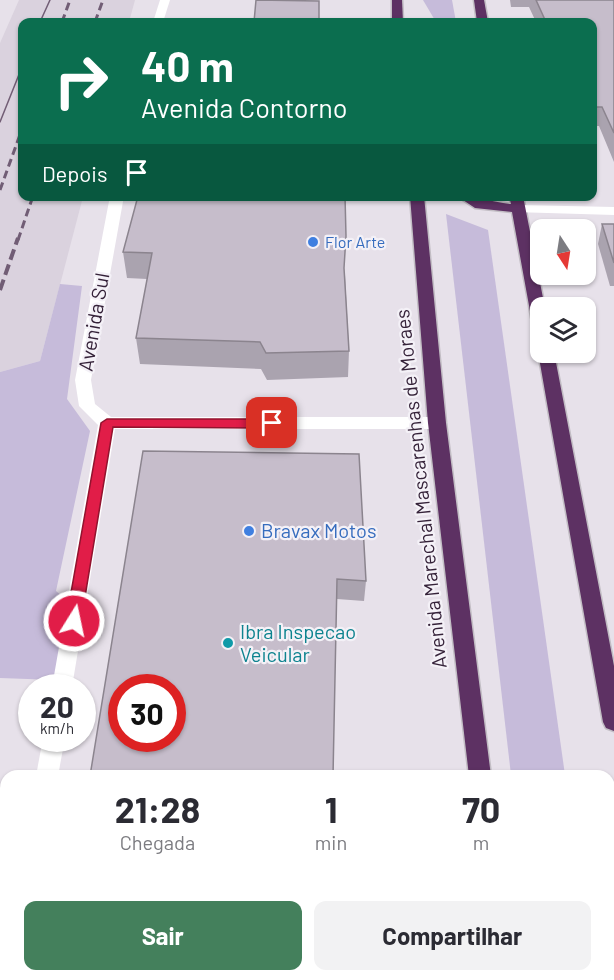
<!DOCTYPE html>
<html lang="pt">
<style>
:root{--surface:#fff;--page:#f2f2f3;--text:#2b2b33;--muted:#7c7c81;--accent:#44805c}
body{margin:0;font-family:Barlow,sans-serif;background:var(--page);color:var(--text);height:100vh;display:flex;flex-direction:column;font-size:22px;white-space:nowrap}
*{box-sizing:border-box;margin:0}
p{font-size:20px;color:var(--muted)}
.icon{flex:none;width:33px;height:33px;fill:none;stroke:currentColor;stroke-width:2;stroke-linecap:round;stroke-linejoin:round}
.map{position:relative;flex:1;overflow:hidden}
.details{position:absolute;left:0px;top:770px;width:615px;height:212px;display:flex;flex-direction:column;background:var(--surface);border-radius:18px 18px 0 0;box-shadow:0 2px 4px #0004}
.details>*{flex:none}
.banner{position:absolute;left:18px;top:18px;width:579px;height:183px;border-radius:12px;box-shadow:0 2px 4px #0004;background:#0b6e4f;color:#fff;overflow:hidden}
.needle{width:39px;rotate:168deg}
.fabs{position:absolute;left:530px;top:219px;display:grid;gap:12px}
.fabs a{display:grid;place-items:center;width:66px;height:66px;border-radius:12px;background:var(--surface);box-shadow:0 2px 4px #0004;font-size:30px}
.speed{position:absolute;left:18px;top:674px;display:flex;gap:12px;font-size:30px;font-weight:700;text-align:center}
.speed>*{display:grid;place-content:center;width:78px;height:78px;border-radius:50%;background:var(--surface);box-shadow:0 2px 4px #0004;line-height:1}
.speed small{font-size:15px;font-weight:400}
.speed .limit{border:9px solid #d22;background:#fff;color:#111}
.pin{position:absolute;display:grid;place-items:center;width:51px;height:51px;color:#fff;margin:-26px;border-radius:12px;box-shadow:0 3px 9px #0006}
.me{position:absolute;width:66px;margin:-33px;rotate:10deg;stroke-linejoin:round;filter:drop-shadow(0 0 4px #0008)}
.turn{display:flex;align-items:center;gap:21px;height:126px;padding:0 24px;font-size:27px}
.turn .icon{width:78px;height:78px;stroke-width:2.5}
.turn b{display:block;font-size:42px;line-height:51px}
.then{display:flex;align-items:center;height:57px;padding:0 24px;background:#0003;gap:12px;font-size:22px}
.eta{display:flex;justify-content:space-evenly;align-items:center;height:102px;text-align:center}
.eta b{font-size:36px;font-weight:700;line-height:42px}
.action{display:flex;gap:12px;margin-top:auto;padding:12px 24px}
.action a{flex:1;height:69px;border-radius:12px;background:var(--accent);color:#fff;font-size:24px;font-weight:700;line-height:69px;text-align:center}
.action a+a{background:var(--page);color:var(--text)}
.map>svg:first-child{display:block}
.built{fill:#dad2de}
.green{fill:#c6bbda}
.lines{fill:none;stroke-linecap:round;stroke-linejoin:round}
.highway-casing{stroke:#c2bdc4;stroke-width:3}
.minor{fill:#fff;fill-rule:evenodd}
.highway{fill:#5d3163;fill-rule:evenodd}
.tram{stroke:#715d75;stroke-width:1.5}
.rail-far1{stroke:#715d75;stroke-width:3;stroke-dasharray:8 4.5;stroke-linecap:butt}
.rail{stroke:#715d75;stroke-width:4;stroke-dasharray:11 5;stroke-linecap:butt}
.wall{fill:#aaa3af}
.building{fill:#c6bdcb;stroke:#8b848e;stroke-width:1.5;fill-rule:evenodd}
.route{fill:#e11d48;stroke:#92132f;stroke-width:1.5}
.shop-dot{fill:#3f7fe0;stroke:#f4f1f7;stroke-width:2}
.culture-dot{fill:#0f9aa8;stroke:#f4f1f7;stroke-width:2}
.labels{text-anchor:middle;stroke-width:4.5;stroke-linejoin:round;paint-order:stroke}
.far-shop-label{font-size:16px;fill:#366cbe;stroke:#f4f1f7;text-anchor:start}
.street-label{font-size:20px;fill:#352239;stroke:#f4f1f7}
.shop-label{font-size:20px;fill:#366cbe;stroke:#f4f1f7;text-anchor:start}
.culture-label{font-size:20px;fill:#0d838f;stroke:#f4f1f7;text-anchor:start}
</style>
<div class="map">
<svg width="614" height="980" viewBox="0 0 614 980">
<rect width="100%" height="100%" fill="#e7e1ea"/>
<path class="built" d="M19,0h116l-6,22h-107v174l61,1 -43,164 -40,11v-329z"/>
<g class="green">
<path d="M423,0h29l4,22h-20z"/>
<path d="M446,214l42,16 77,545h-54z"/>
<path d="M60,284l22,2 -15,113 23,32 -34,160 14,12 -15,77 -55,-2v-306l40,-11z"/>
</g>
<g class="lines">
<defs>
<g id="highway">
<path d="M392,0h10l1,22h-11z"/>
<path d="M474,0h10l4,22h-11z"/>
<path d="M410,196h14l22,227 45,353h-22l-41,-353z"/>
<path d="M457,196c18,0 35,6 54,8l-2,-8h14l22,112h-5v19l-8,-5 -20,-110 -37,-4z"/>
<path d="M540,349v3h14l60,314v65l-8,-3 -3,-6 -65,-370z"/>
<path d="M492,975h26l1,5h-26z"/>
</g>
</defs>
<use href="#highway" class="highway-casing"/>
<g class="minor">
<path d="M160,0h10l-7,22h-10z"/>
<path d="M110,196h14l-33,184 4,24 16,13h326l9,6 -9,6h-322l-43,258h-20l46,-262 -19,-19 -4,-26z"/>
<path d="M519,205l95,2v8l-100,-3 -2,-3z"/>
<path d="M43,738h22l-7,38h-22z"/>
<path d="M6,966v9h21l-1,5h-26z"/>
</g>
<use href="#highway" class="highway"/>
<g class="tram">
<path d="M40,22l10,-22"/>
<path d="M0,122l22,-55"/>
</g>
<g class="rail-far1">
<path d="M62,22l8,-22"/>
<path d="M95,22l8,-22"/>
<path d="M0,190l22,-61"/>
<path d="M18,240l15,-44"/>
</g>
<path class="rail" d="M0,290l18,-52"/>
</g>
<g class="wall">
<path d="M510,0h104v162l-15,-36h-7v-104h-56l-7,-15h-18z"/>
<path d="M138,196l207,79 4,76 -1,26 -81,3 -6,-11 -121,-5 -4,-26 11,-59 -20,-1 -4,-26z"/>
<path d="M602,224h12v62h-4l-12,-42z"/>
<path d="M143,451l223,130 -2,20 -27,-2z"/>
</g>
<g class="building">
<path d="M256,0l63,1v21h-65z"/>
<path d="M536,0h78v133l-12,-26h-10v-85h-46z"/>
<path d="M138,196h207l1,40 -2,32 5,83 -83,2 -6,-11 -124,-4 16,-85 -29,-1z"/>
<path d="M602,224h12v39z"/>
<path d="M143,451l216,3 7,127 -29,-2 -4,197h-243zM122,687h50v51h-50z"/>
<path d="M57,975h273v5h-274z"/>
</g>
<path class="route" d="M107,419h165l7,4 -7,5 -159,-1 -32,194 -7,6 -8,-6 35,-198z"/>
<g class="shop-dot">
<circle cx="313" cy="242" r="6"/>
<circle cx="249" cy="531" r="6"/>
</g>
<circle class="culture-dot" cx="228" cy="643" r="6"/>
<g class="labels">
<g class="far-shop-label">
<text x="325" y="248">Flor Arte</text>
</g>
<g class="street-label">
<text transform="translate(94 322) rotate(-80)" y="7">Avenida Sul</text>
<text transform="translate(421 489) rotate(-96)" y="7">Avenida Marechal Mascarenhas de Moraes</text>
</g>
<g class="shop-label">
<text x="261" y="538">Bravax Motos</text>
</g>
<g class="culture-label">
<text x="240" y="639">Ibra Inspecao<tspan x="240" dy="23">Veicular</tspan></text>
</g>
</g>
</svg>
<div class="fabs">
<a><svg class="needle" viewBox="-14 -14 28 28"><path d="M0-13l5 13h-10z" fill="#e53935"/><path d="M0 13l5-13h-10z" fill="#7c7c81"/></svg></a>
<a><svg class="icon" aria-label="layers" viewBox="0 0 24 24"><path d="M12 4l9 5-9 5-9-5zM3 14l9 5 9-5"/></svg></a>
</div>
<div class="speed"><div>20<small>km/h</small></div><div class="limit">30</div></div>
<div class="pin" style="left:272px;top:423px;background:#d93025"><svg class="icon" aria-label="arrive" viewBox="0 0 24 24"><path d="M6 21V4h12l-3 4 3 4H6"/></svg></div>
<svg class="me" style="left:74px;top:621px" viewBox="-20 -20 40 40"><circle r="17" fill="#e11d48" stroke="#fff" stroke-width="3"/><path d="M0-11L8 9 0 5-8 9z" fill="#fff"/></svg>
<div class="banner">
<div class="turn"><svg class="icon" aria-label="right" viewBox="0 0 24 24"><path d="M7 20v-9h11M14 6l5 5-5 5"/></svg><div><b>40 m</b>Avenida Contorno</div></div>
<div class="then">Depois<svg class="icon" aria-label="arrive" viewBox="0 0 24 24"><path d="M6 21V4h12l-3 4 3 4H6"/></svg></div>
</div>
<section class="details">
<div class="eta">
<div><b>21:28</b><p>Chegada</p></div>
<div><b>1</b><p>min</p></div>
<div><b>70</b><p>m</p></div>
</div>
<div class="action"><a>Sair</a><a>Compartilhar</a></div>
</section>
</div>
